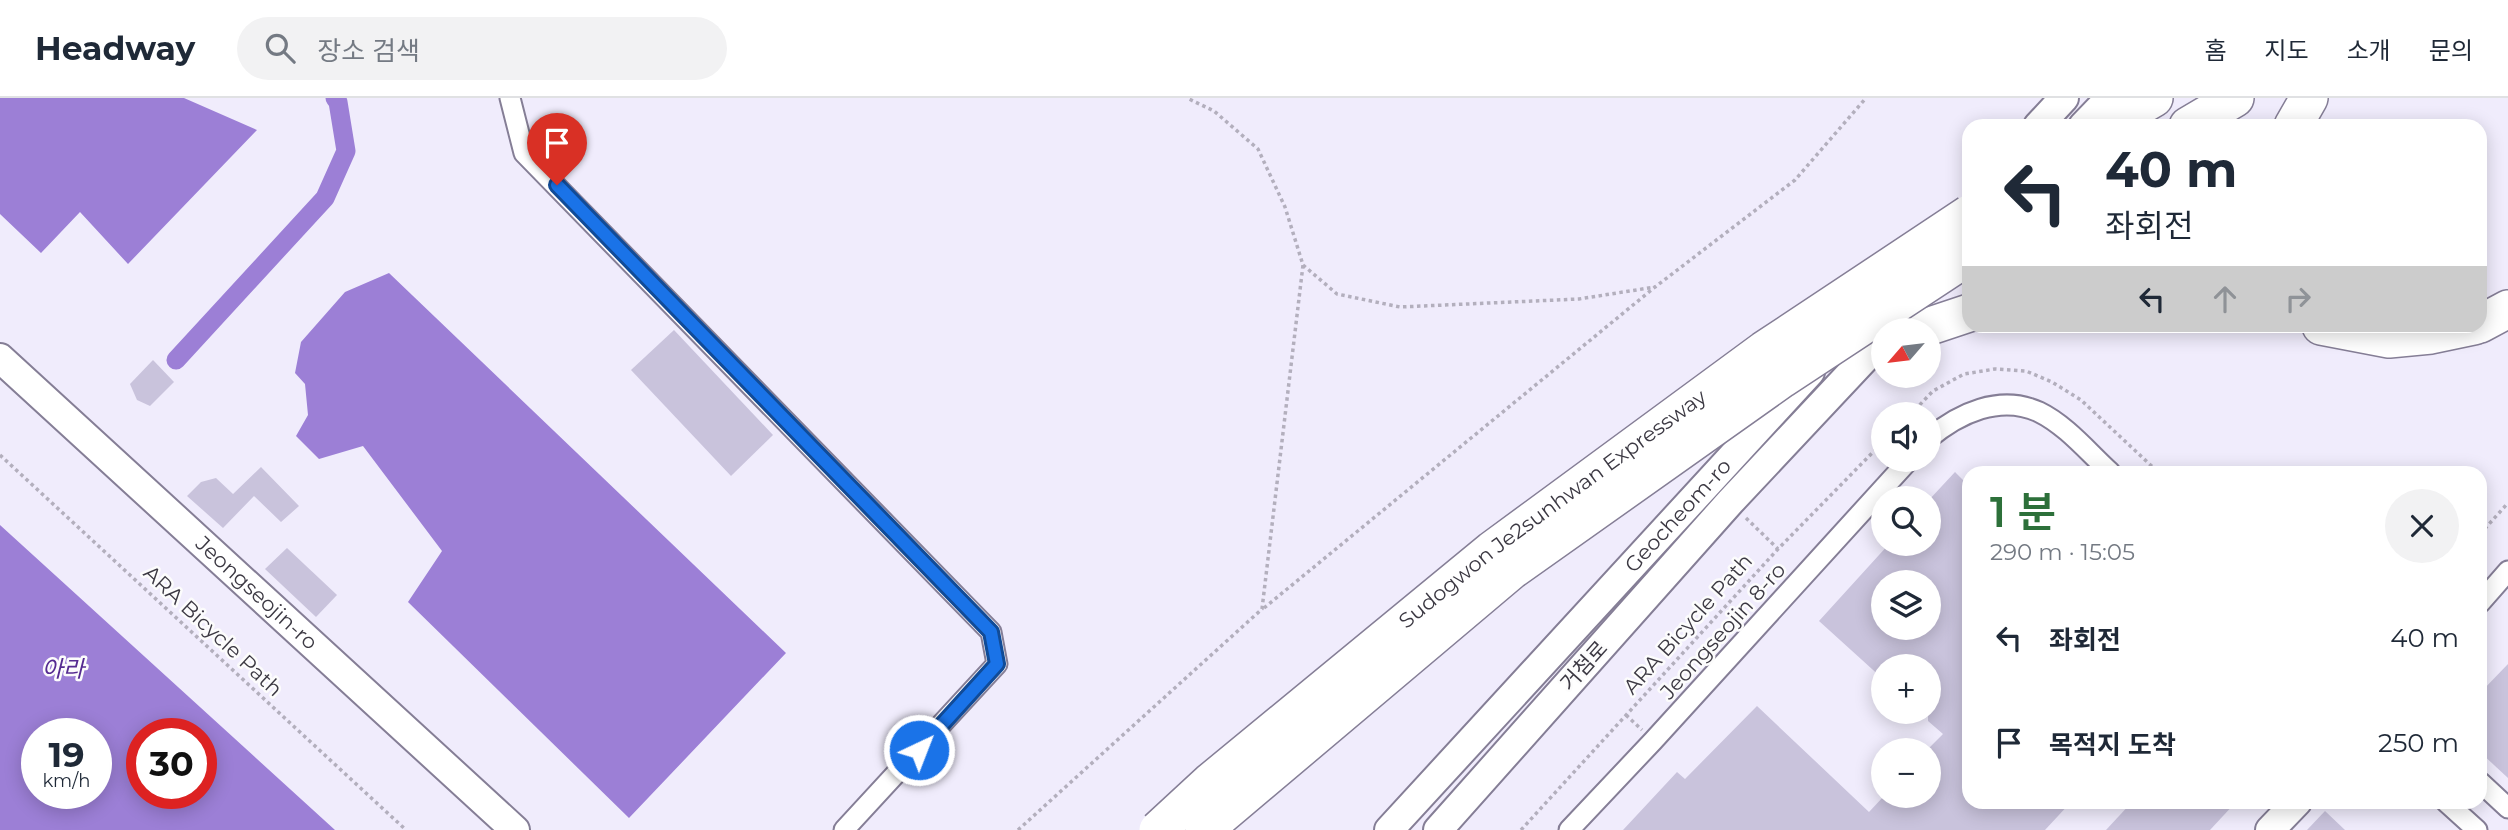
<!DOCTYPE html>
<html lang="ko">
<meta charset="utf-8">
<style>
:root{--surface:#fff;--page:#f2f2f3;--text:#1f2937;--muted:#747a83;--line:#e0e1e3;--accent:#2d703a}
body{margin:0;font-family:Montserrat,"Noto Sans KR",sans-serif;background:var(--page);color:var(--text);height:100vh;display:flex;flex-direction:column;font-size:26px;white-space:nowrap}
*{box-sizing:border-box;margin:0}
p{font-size:23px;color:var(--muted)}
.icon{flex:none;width:38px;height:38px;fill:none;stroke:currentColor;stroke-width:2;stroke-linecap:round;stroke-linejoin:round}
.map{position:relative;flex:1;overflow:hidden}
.details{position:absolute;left:1962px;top:368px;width:525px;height:343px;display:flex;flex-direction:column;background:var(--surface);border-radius:21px;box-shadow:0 4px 18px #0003}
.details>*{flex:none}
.banner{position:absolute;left:1962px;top:21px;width:525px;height:214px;border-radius:21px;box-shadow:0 4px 18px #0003;background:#fff;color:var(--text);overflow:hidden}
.needle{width:46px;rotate:242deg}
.fabs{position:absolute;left:1871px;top:220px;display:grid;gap:14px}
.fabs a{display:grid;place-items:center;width:70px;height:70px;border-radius:50%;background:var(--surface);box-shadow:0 4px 18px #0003;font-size:35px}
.speed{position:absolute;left:21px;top:620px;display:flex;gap:14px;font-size:35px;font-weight:700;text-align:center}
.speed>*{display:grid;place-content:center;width:91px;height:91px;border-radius:50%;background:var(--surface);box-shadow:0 4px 18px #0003;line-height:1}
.speed small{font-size:18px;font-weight:400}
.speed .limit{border:10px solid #d22;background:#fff;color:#111}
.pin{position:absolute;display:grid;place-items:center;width:60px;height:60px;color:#fff;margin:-72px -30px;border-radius:50% 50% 50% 0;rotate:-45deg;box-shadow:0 0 7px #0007}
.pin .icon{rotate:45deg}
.me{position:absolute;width:77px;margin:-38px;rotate:43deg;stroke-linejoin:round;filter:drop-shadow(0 0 5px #0008)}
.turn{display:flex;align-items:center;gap:24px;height:147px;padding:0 28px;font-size:32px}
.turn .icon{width:91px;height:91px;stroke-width:2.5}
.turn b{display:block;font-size:49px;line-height:60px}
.lanes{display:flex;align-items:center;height:66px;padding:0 28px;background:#0003;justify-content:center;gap:35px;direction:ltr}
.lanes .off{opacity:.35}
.round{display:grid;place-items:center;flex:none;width:74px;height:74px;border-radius:37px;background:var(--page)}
.summary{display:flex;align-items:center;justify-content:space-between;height:119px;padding:0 28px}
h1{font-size:42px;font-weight:600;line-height:52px;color:var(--accent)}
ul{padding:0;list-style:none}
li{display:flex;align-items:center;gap:21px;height:105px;padding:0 28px}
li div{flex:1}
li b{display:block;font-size:26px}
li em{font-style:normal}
header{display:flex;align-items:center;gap:42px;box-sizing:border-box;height:98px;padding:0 35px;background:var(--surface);border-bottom:2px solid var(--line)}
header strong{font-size:33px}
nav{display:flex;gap:38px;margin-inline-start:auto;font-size:24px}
.search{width:490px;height:63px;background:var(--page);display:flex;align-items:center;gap:18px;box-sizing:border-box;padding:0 24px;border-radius:38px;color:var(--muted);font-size:26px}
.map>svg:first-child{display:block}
.water{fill:#9c7fd6;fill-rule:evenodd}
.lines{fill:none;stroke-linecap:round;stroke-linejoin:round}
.canal{stroke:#9c7fd6;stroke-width:19}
.building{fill:#c9c3dc;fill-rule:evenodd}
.street-casing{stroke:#857e96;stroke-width:23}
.secondary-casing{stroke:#857e96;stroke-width:32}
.highway-casing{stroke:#857e96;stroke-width:40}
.path{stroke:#b3afbd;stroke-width:3.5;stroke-dasharray:3.5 3.5;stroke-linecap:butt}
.street{stroke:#fff;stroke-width:19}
.secondary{stroke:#fff;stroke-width:28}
.highway{stroke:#fff;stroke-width:37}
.highway-bridge-casing{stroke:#857e96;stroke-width:40;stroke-linecap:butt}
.highway-bridge{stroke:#fff;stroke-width:37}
.route-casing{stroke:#114b97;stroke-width:18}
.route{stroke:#1a73e8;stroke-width:12}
.labels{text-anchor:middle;stroke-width:5;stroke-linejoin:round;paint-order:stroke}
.street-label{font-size:21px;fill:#3c3943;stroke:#fcfcfc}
.water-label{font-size:23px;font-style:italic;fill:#552b91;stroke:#fcfcfc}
</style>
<header>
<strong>Headway</strong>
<div class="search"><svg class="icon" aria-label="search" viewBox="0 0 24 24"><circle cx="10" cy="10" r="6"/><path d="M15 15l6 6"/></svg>장소 검색</div>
<nav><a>홈</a><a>지도</a><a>소개</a><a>문의</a></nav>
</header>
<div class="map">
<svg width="2508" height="732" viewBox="0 0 2508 732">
<rect width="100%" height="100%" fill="#f0ecfc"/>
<g class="water">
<path d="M0,0h184l73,32 -129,134 -48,-52 -39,41 -41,-39z"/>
<path d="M389,175l397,380 -157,165 -221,-216 34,-51 -79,-105 -44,13 -23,-23 12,-21 -3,-31 -10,-11 6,-31 44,-50z"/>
<path d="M0,427l335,305h-335zM37,635h59v60h-59zM142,635h59v60h-59z"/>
</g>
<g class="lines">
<path class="canal" d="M176,262l149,-162 21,-47 -8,-49 -3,-4"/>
</g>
<g class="building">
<path d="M674,232l99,105 -42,41 -100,-106z"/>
<path d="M153,262l21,22 -24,24 -13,-6 -7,-16z"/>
<path d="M261,369l38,39 -18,16 -27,-26 -31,32 -36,-32 14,-14 15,-4 17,16z"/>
<path d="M1955,374l14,14v316h102l-26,28h-422l54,-58 8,7 72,-73 112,106 15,-16h44v-47l15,-15 -15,-13v-54h-45v12l-64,-58 70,-77h39v-43zM1883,485h45v45h-45z"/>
<path d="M287,450l50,47 -21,22 -51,-48z"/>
<path d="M2508,566v114l-28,-26v-59z"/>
<path d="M2132,704h104l-26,28h-104z"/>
<path d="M2325,713l20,19h-38z"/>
</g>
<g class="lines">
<defs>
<g id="street">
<path d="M510,0l14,55 467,479 6,32 -153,166"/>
<path d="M1928,341c31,-26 72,-45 111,-27 27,13 50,41 71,60"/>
<path d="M2480,505l28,-32"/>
<path d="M2480,684l28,26"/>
<path d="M2446,704l31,28"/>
<path d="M1569,732l84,-89 256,-281"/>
</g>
<g id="secondary">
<path d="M2038,28l26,-28"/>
<path d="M2083,28l27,-28"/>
<path id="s1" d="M0,260l515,472"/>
<path id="s2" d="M1389,732l421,-458"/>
<path d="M1438,732l292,-328 153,-163"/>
<path d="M2270,732l27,-28"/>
</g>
<g id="highway">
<path d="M2106,28l48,-28"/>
<path d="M2188,28l47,-28"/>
<path d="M2293,28l16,-28"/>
<path d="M2480,226l28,-15"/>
<path d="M2321,228l68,13 42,-4 43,-9"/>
<path d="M1915,233l54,-18"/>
</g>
</defs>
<use href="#street" class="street-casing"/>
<use href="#secondary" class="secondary-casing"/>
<use href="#highway" class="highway-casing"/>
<g class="path">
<path d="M1303,167l34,29 63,13 179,-8 76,-12"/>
<path d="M1910,317l23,-24 31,-17 31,-5 31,2 26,11 29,18 77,72"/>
<path d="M0,357l406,375"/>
<path d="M1746,420l32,31"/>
<path d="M2480,436l28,-31"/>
<path d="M1264,510l391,-321 140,-107 71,-82"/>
<path d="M1626,617l16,15"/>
<path d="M1018,732l244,-221 41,-344 -18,-58 -27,-58 -44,-38 -27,-13"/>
<path d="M1521,732l257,-281 105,-107"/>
</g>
<use href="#street" class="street"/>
<use href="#secondary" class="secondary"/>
<use href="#highway" class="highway"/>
<defs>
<g id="highway-bridge">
<path id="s3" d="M1158,732l52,-48 282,-232 272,-200 205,-136"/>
<path d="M1204,732l307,-259 271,-192 187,-123"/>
</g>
</defs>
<use href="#highway-bridge" class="highway-bridge-casing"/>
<use href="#highway-bridge" class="highway-bridge"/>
</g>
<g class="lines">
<defs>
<path id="route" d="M557,87l434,447 6,32 -78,86"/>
</defs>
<use href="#route" class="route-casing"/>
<use href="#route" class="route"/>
</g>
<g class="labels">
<g class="street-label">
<text dy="7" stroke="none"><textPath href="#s3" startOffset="509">Sudogwon Je2sunhwan Expressway</textPath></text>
<text dy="7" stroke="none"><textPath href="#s2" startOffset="427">Geocheom-ro</textPath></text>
<text dy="7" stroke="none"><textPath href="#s1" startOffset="348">Jeongseojin-ro</textPath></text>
<text transform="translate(1688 526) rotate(-48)" y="7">ARA Bicycle Path</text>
<text transform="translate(213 533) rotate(43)" y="7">ARA Bicycle Path</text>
<text transform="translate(1723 533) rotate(-48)" y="7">Jeongseojin 8-ro</text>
<text transform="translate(1584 568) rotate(-48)" y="7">거첨로</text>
</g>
<g class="water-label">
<text x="63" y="579">아라</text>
</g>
</g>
</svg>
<div class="fabs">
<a><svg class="needle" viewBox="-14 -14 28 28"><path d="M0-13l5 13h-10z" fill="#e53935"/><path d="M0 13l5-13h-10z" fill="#747a83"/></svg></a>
<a><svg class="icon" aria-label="sound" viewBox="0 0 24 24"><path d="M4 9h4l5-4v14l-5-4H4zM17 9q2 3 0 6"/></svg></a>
<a><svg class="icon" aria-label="search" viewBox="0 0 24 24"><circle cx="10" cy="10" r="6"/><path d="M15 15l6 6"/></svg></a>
<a><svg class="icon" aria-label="layers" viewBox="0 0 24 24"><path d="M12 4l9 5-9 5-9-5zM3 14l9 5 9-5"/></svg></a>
<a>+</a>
<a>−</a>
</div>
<div class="speed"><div>19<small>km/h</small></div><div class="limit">30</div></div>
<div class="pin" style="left:557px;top:87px;background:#d93025"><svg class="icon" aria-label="arrive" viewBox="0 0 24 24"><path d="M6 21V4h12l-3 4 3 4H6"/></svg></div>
<svg class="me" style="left:919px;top:652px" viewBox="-20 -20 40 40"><circle r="17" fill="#1a73e8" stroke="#fff" stroke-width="3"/><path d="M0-11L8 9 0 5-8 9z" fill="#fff"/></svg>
<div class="banner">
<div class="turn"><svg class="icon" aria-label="left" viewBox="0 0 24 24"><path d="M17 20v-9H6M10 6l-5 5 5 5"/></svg><div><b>40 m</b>좌회전</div></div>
<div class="lanes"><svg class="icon" aria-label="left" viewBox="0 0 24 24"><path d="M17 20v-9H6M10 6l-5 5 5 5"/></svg><svg class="icon off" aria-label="ahead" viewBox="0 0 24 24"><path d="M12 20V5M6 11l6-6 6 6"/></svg><svg class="icon off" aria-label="right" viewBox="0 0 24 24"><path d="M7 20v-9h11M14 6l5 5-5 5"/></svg></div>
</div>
<section class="details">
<div class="summary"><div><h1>1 분</h1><p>290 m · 15:05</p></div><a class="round"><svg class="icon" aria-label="close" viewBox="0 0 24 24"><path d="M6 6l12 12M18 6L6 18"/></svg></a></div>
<ul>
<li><svg class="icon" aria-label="left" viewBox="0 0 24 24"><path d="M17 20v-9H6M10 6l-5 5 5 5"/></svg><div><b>좌회전</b></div><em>40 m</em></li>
<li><svg class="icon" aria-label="arrive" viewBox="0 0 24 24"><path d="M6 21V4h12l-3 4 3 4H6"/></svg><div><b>목적지 도착</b></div><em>250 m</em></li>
</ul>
</section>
</div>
